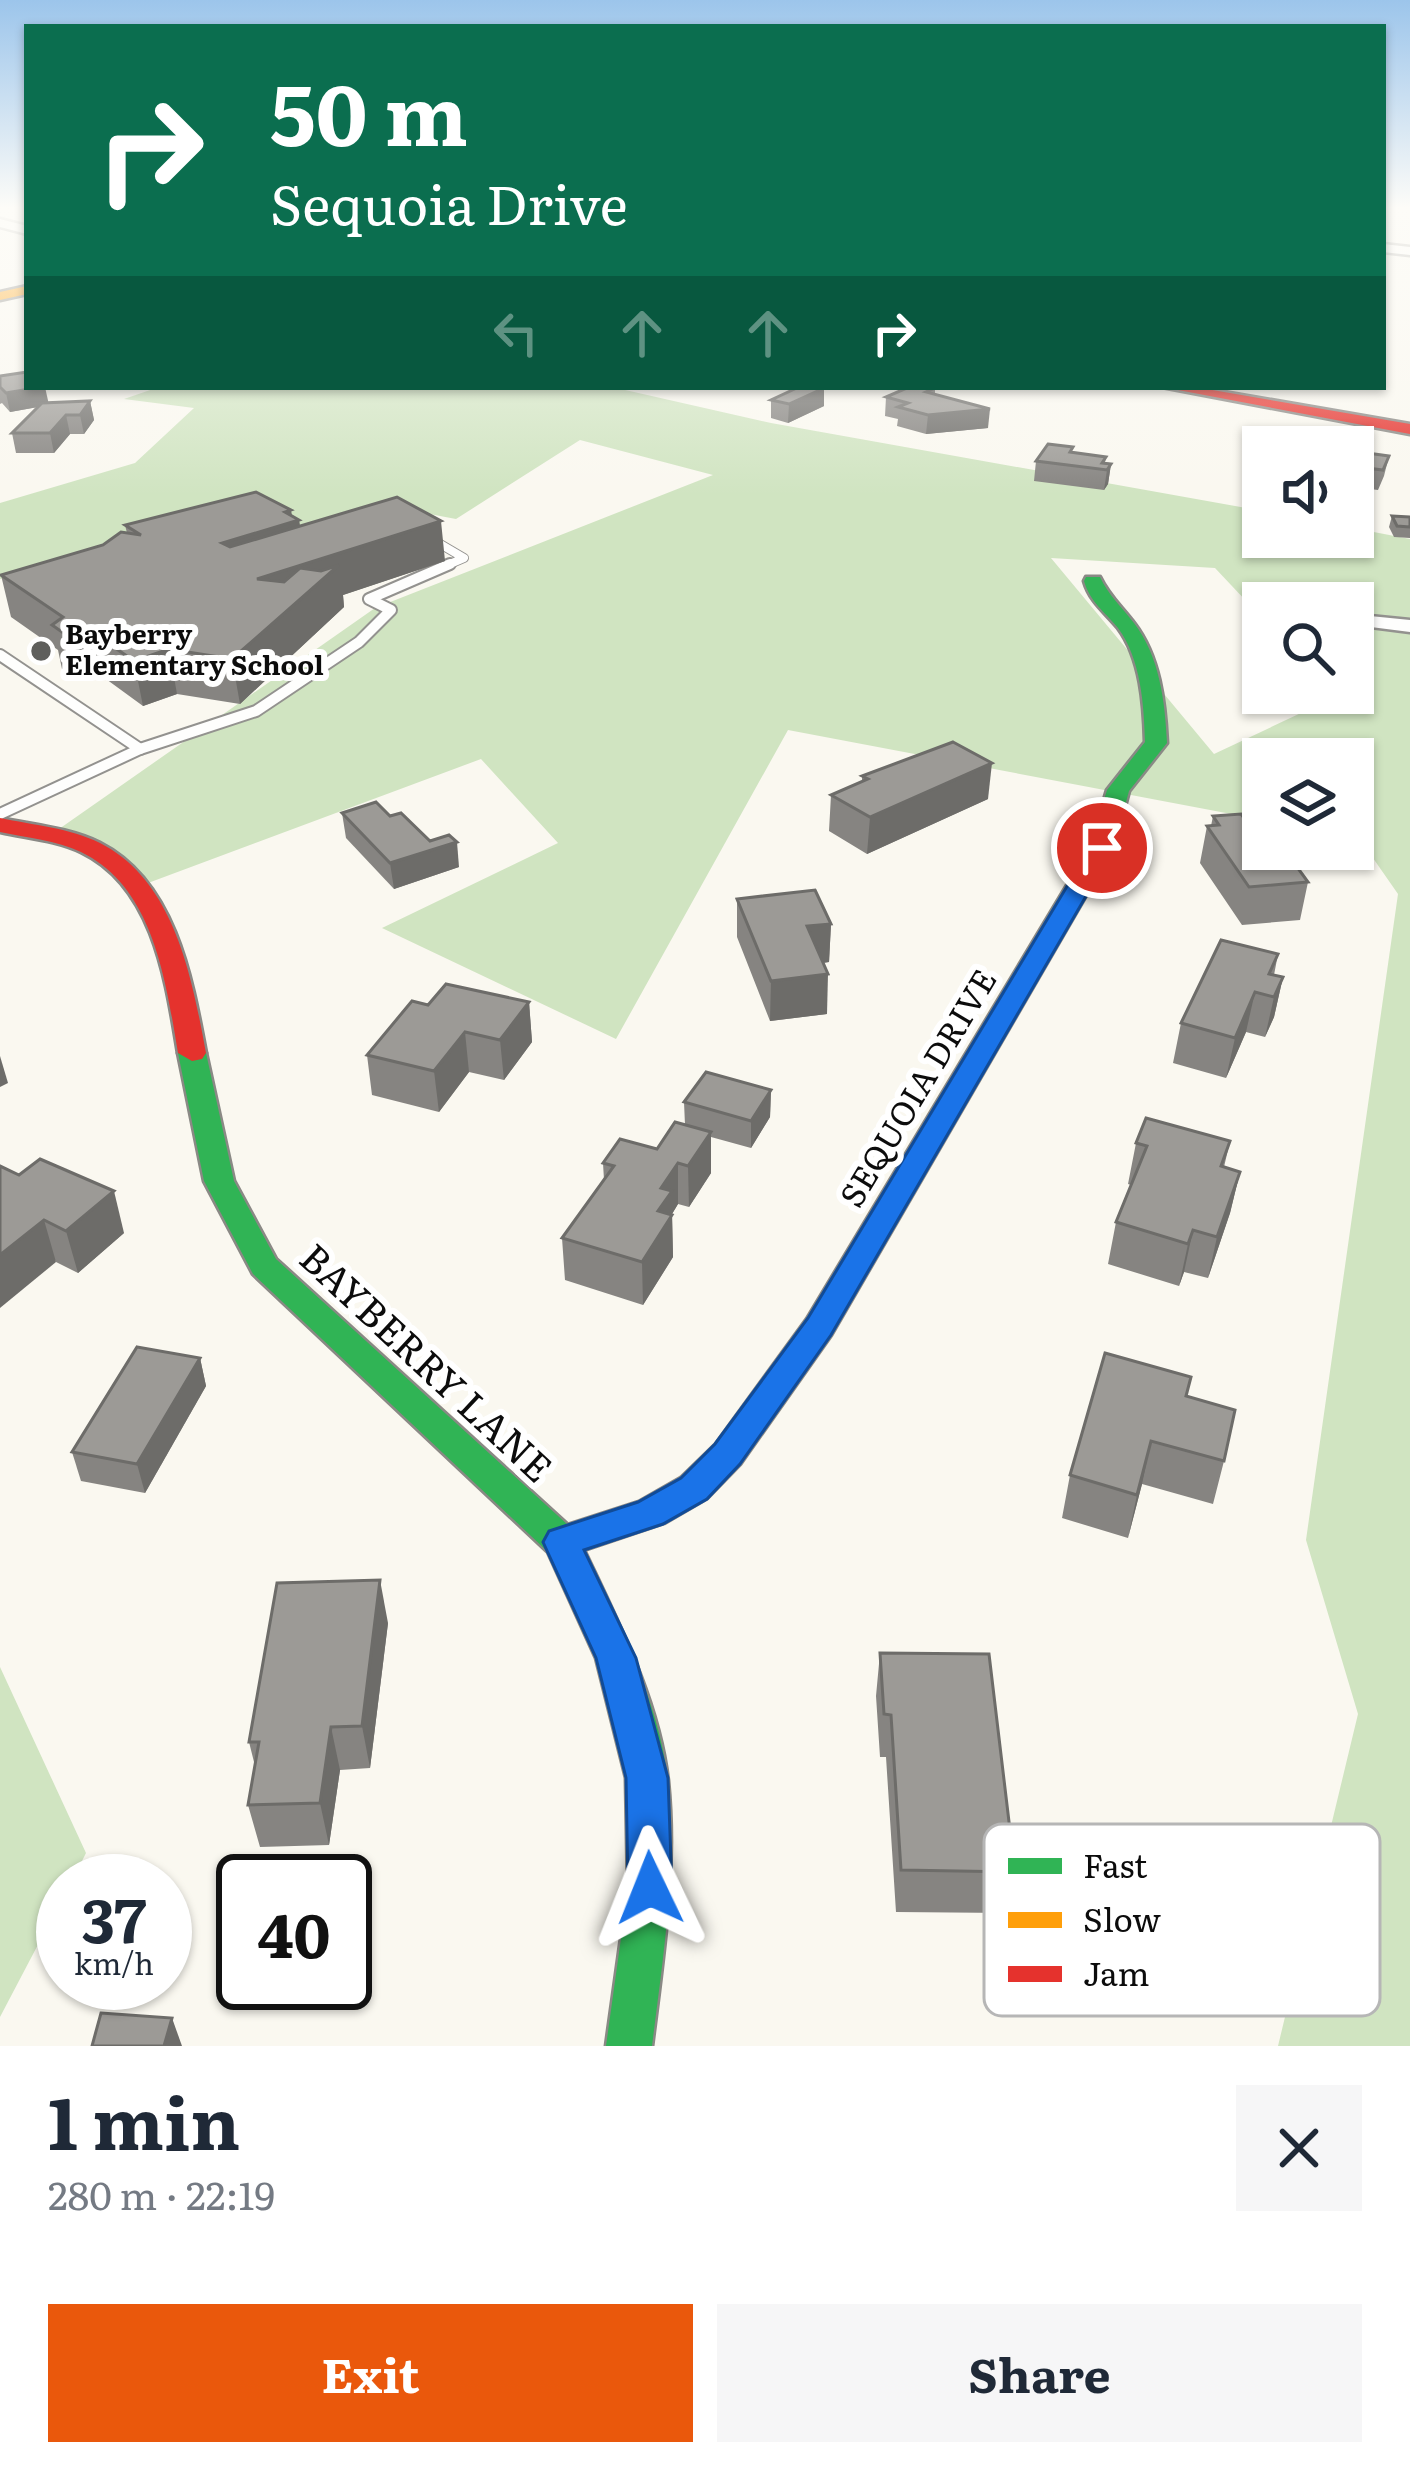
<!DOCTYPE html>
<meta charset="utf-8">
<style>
:root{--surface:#fff;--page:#f6f6f7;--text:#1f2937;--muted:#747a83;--accent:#ea580c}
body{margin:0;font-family:Literata,serif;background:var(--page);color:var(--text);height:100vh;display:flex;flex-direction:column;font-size:45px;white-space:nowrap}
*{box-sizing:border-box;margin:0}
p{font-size:39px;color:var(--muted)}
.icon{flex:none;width:66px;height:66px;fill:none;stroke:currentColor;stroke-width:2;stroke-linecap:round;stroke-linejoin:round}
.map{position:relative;height:2046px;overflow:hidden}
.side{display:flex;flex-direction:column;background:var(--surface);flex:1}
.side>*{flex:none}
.hud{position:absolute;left:24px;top:24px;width:1362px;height:366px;border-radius:0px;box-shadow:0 3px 9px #0004;background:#0b6e4f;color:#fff;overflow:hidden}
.tools{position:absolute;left:1242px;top:426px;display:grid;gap:24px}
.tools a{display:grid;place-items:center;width:132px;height:132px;border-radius:0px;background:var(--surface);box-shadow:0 3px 9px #0004;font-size:60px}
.speed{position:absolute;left:36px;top:1854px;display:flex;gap:24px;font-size:60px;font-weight:700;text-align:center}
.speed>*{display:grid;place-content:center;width:156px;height:156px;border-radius:50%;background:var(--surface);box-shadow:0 3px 9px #0004;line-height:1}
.speed small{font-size:30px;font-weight:400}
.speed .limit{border:6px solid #111;border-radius:18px;background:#fff;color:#111}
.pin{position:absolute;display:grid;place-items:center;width:102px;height:102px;color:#fff;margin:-51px;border:6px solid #fff;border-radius:50%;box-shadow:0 3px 12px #0007}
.me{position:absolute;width:132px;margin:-66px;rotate:358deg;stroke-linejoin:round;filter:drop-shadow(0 0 9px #0008)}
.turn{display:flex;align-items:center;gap:42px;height:252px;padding:0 48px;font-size:54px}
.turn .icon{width:156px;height:156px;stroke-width:2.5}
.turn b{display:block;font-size:84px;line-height:102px}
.lanes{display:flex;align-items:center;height:114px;padding:0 48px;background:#0003;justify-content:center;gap:60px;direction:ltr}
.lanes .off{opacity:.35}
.round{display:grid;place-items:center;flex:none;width:126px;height:126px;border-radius:0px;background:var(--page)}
.summary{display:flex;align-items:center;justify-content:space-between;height:204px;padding:0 48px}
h1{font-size:72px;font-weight:700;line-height:90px}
.cta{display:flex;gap:24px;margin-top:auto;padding:24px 48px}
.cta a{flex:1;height:138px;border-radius:0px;background:var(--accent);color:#fff;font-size:48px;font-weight:700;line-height:138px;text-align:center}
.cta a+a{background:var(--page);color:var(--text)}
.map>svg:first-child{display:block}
.forest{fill:#d0e4c1;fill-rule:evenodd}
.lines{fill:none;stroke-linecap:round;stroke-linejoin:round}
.lane-far1-casing{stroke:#93928f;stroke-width:10}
.lane-casing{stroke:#93928f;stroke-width:14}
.street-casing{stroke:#93928f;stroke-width:5}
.fast-casing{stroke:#8a8985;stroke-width:5}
.slow-casing{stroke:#8a8985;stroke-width:5}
.jam-casing{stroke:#8a8985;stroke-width:5}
.lane-far1{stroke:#fefefd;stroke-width:8}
.lane{stroke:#fefefd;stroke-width:10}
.street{fill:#fefefd;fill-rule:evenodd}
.fast{fill:#30b455;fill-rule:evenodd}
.slow{fill:#ff9f0a;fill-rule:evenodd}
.jam{fill:#e5322d;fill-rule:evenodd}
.wall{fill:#868481}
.shaded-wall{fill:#6d6c69}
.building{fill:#9c9a96;stroke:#6d6c69;stroke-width:3}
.route{fill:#1a73e8;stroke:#114b97;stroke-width:3}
.poi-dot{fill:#5f5f5c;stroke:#fff;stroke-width:4.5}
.labels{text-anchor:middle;stroke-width:12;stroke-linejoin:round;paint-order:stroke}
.far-poi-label{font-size:27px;font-weight:bold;fill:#0c0c0c;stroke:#fff;text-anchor:start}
.street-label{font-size:33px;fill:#0c0c0c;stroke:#fff}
.near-street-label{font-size:39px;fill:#0c0c0c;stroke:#fff}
.key{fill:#fff;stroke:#b6b6b6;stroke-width:3}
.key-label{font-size:33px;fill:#0c0c0c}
</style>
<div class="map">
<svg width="1410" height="2046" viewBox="0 0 1410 2046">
<rect width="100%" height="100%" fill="#faf8f0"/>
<g class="forest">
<path d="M159,387h453l159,36 492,88v26h90v-9l57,11v1507h-132l80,-332 -52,-174 92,-646 -39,-56 -6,-1v-78h-90v61l-475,-90 -172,309 -234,-111 176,-85 -77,-84 -341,127 -91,-50 326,-228 338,-133 -133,-35 -124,79 -69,-13 -104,33 -49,-23 -234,63v-76l135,-40 59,-55 -70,-9zM1051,558l164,10 48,51v-16h90v90h-21l3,4 -121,57z"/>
<path d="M0,1667l86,186 -14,28h-9v16l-63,120z"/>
</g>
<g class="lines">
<defs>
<path id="lane-far1" d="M430,538l34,20 -21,9"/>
<g id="lane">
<path d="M0,655l140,94"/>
<path d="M0,814l140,-65 116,-38 103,-69 32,-32 -22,-11 81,-35"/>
</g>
<g id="street">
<path d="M0,219l27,7v8l-27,-7z"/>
<path d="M1383,244l27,3v8l-27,-3z"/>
<path d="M1370,616l40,4v12l-47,-6v-8z"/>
</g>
<path id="fast" d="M1086,577h14c9,19 21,29 34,46 26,34 31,79 33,120l-38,48 -15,56 -283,488 -91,129 -33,34 -43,25 -80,27c34,72 75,151 84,231 9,90 -5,177 -16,265h-46l22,-158 -2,-110 -30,-120 -48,-106 -295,-278 -49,-93 -26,-128 14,-8 14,8 28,128 42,78 292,266 71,-23 42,-24 35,-34 91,-125 283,-472 17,-57 38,-48c-1,-37 -4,-83 -27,-114 -13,-16 -28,-26 -34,-47z"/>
<path id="slow" d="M27,286v8l-27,6v-8z"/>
<g id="jam">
<path d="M1162,387h33l215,37v10z"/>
<path d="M0,818c33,7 70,10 100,25 75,38 92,135 106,210l-4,6 -10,2 -14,-8c-12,-71 -24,-166 -97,-201 -25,-12 -54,-14 -81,-20z"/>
</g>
</defs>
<use href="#lane-far1" class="lane-far1-casing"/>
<use href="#lane" class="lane-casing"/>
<use href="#street" class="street-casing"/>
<use href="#fast" class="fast-casing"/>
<use href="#slow" class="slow-casing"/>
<use href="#jam" class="jam-casing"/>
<use href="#lane-far1" class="lane-far1"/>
<use href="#lane" class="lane"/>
<use href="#street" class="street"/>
<use href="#fast" class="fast"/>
<use href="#slow" class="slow"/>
<use href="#jam" class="jam"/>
</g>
<g class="wall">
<path d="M0,376l49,27 41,-2 4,19 -10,14h-14l-16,19h-38l-4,-20 26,-26 -28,5 -8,-9 -2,1z"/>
<path d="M824,388v18l-36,17 -17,-5v-18z"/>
<path d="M935,388v6l53,34 -62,6 -29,-8 1,-7 -13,-3 1,-19z"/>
<path d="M1358,441l-2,11 33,4 -5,20 -6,14 -24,-3 2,-8h-3v-32z"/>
<path d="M1072,452l34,5 -1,6 6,1 -3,20 -4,6 -70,-9 2,-20z"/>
<path d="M292,516l7,4 1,6 145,35 -102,34 1,12 -104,97 -63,-10 -34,12 -48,-35 -20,7 -13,-9 -4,-19 -47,-33 -10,-42 102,-30 24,-12 -2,-8z"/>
<path d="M1392,516l18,1v21l-16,-1 -5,-10z"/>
<path d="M862,776l126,23 -121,55 -38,-23 2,-36 31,-14z"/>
<path d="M342,813l48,3 69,51 -65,22 -48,-51z"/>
<path d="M1213,816l50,33h34l-3,14 14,19 -8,38 -58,5 -42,-62 7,-37h4z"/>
<path d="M737,899l94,25 -2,38 -6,1 4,51 -57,7 -33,-84z"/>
<path d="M1278,954l-4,21 9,2 -9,40 -9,20 -19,-5 -20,46 -53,-15 8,-40z"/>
<path d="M529,1002l3,40 -28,38 -35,-8 -30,40 -67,-17 -5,-40 61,-50z"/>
<path d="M771,1090l-1,27 -19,31 -40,-11v36l-22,34 -11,-3 -6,10 1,43 -30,48 -78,-25 -3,-42 42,-58 -1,-17 54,-14 28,-24 -1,-23z"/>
<path d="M1230,1141l-6,26 16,5 -10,41 -22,65 -24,-6 -5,14 -71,-22 8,-42 15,-37 -3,-1 8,-41z"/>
<path d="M0,1166l124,67 -46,40 -22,-11z"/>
<path d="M200,1358l6,28 -61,107 -64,-12 -9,-29z"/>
<path d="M1186,1396l38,65 -11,43 -71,-20 -14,54 -66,-20 8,-43z"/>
<path d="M388,1623l-18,145 -30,2 -11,75 -69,2 -12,-42 7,-39 -6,-24z"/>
<path d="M880,1653l135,219 -8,41 -111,-1 -10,-155h-6l-4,-61z"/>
</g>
<g class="shaded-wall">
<path d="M45,387l4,18 -39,7 -4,-19z"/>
<path d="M824,388v18l-36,17 1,-19z"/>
<path d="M90,401l4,19 -10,14 -4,-19z"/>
<path d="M990,409l-2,19 -62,6 2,-19z"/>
<path d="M66,415l4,19 -16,19 -4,-20z"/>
<path d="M1111,464l-3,20 -4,6 3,-20z"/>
<path d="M291,510l2,11 6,-1 5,40 -75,24 -7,-41z"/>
<path d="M441,521l4,40 -102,34 1,12 -104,97 -8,-45 25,-80z"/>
<path d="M85,627l10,44 -20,7 -10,-44z"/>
<path d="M169,649l8,45 -34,12 -9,-45z"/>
<path d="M992,763l-4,36 -121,55 3,-37z"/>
<path d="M457,842l2,25 -65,22 -4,-26z"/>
<path d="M831,924l-2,38 -24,3 2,-39z"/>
<path d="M828,974l-1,40 -57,7 1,-40z"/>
<path d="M1283,977l-9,40 -9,20 9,-40z"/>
<path d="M1255,992l-9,40 -20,46 9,-40z"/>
<path d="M529,1002l3,40 -28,38 -4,-40z"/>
<path d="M465,1032l4,40 -30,40 -5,-41z"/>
<path d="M0,1056l8,27 -8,4z"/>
<path d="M771,1090l-1,27 -19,31v-27z"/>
<path d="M711,1132v41l-22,34 -1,-41z"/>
<path d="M678,1163v41l-6,10 1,43 -30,48 -1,-43 19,-74z"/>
<path d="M1240,1172l-10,41 -22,65 9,-41z"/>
<path d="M114,1191l10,42 -46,40 -12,-42z"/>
<path d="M44,1220l12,42 -56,46v-53z"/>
<path d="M1193,1230l-9,42 -5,14 9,-42z"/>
<path d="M200,1358l6,28 -61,107 -8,-29z"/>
<path d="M1151,1441l-9,43 -14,54 9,-43z"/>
<path d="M380,1580l8,43 -18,145 -8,-42z"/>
<path d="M331,1727l9,43 -11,75 -9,-42z"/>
<path d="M172,2018l10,28h-18z"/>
</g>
<g class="building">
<path d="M27,372v15h14l-35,6 -6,-6v-11z"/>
<path d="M799,387l25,1 -35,16 -18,-4z"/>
<path d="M909,387l26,1 -9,4 64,17 -62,6 -30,-8 10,-4 -22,-6z"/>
<path d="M90,401l-10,14h-14l-16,18h-38l30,-30z"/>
<path d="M1332,438l26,3 -5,10 36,5 -6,14 -24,-3 3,-7 -9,-2v-11h-26z"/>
<path d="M1048,444l25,3 -3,5 36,5 -4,6 9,1 -4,6 -71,-9z"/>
<path d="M256,492l35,18 -6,2 14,8 -77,23 8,4 167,-50 44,24 -184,58 27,3 16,-14 21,3 18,-6 -107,94 -63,-10 -35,12 -49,-34 -20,7 -13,-9 11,-8 -62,-42 102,-30 18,-13 20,3 -16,-10z"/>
<path d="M1392,516l18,1v10l-13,-1z"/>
<path d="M953,742l39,21 -122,54 -39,-22 37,-16 -6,-3z"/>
<path d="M376,802l14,14 11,-3 29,28 19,-6 8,7 -67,21 -48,-50z"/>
<path d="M1241,814l7,10 15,-1v26h21l24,33 -59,5 -42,-61 12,-1 -6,-9z"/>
<path d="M815,890l16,34 -24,2 21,48 -57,7 -34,-82z"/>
<path d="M1221,940l57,14 -9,20 14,3 -9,20 -19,-5 -20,46 -54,-15z"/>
<path d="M446,984l83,18 -29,38 -35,-8 -31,39 -67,-16 45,-54 16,4z"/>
<path d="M706,1072l65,18 -20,31 -67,-19z"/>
<path d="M1146,1118l84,23 -9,25 19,6 -23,65 -24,-7 -5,14 -72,-22 31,-76 -11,-3z"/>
<path d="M675,1122l36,10 -23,34 -10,-3 -17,25 11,3 -14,20 14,4 -30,47 -80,-24 52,-72 -11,-3 17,-24 37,10z"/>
<path d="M40,1159l74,32 -48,40 -22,-11 -44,35v-89l19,9z"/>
<path d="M137,1347l63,11 -63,106 -65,-12z"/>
<path d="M1105,1353l86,24 -5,19 49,14 -11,51 -73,-20 -14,54 -67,-20z"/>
<path d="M380,1580l-18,146 -31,1 -11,76 -72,2 11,-63h-10l28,-159z"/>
<path d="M880,1653l109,1 26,218 -114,-2 -10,-155 -7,-1z"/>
<path d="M101,2013l71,5 -8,28h-72z"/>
</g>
<linearGradient id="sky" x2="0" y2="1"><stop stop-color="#9cc5eb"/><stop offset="0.42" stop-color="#fdfcf8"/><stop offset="1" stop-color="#fdfcf8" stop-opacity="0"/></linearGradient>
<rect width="1410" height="495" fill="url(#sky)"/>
<path class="route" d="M1102,840l12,8 -283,487 -91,129 -33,35 -44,25 -79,26 52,108 32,120 4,110 -6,15 -16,6 -15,-6 -7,-15 -2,-110 -30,-120 -53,-116 6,-11 89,-29 43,-24 34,-34 93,-126 282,-470z"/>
<circle class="poi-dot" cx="41" cy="651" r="12"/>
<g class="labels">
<g class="far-poi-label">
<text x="65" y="644">Bayberry<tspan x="65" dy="31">Elementary School</tspan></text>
</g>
<g class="street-label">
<text transform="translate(918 1088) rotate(-59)" y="12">SEQUOIA DRIVE</text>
</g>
<g class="near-street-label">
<text transform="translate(426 1363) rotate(43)" y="14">BAYBERRY LANE</text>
</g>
</g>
<rect x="984" y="1824" width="396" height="192" rx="18" class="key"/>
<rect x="1008" y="1858" width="54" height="16" fill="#30b455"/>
<rect x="1008" y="1912" width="54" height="16" fill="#ff9f0a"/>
<rect x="1008" y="1966" width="54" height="16" fill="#e5322d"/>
<g class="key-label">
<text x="1083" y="1878">Fast</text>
<text x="1083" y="1932">Slow</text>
<text x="1083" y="1986">Jam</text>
</g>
</svg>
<div class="tools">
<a><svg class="icon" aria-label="sound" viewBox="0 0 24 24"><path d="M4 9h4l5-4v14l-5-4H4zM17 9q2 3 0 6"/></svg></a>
<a><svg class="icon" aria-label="search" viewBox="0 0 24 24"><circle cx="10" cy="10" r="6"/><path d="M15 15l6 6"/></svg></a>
<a><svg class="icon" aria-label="layers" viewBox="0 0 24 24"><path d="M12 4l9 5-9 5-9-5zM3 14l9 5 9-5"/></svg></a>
</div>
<div class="speed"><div>37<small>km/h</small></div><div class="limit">40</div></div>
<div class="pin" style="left:1102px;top:848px;background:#d93025"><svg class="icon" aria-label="arrive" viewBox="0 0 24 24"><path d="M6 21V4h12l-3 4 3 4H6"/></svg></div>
<svg class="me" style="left:650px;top:1888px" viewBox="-20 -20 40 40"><path d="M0-17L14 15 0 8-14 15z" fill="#1a73e8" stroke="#fff" stroke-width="4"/></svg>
<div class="hud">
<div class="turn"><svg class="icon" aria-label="right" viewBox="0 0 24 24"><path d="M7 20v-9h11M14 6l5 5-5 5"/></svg><div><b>50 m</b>Sequoia Drive</div></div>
<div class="lanes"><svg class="icon off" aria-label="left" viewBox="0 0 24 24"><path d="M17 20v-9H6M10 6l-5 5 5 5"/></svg><svg class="icon off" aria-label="ahead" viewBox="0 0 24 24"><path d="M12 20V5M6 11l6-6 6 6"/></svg><svg class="icon off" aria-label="ahead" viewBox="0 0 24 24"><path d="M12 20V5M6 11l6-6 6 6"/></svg><svg class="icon" aria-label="right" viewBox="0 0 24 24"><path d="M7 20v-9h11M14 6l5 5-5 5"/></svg></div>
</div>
</div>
<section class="side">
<div class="summary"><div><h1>1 min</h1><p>280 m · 22:19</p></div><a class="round"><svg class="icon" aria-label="close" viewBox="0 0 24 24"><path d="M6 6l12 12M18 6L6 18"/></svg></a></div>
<div class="cta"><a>Exit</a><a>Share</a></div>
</section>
